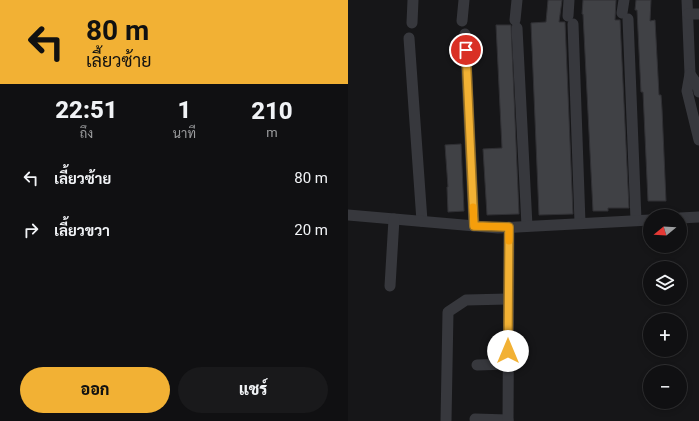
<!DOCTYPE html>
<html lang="th">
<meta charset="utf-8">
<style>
:root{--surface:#101012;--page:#19191b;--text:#f1f3f6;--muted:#9c9d9f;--line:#303032;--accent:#f2b134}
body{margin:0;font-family:Roboto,Sarabun,sans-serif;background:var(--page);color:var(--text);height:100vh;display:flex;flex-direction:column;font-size:15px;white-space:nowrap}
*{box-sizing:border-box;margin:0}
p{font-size:13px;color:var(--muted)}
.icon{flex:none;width:22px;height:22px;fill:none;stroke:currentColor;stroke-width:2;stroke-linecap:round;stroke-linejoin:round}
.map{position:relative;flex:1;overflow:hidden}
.sheet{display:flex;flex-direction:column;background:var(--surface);width:348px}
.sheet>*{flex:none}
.hud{background:#f2b134;color:#111;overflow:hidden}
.needle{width:26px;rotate:252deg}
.tools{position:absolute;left:295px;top:209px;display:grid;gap:8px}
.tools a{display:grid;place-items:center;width:44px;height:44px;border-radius:50%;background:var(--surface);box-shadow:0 2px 6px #0003,0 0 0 1px var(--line);font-size:20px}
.pin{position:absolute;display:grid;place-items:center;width:34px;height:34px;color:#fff;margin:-17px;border:2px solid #fff;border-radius:50%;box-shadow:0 1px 4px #0007}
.me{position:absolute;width:44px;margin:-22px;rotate:0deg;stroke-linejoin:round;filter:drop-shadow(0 0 3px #0008)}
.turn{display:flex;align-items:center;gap:14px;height:84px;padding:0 20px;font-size:18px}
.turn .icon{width:52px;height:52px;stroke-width:2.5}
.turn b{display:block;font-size:28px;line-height:34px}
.eta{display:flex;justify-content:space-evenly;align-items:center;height:68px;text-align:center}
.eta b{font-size:24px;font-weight:800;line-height:28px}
.primary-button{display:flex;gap:8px;margin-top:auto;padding:8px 20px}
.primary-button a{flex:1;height:46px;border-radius:24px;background:var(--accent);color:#111;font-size:16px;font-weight:800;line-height:46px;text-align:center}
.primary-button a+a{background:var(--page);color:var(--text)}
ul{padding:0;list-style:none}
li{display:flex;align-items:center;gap:12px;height:52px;padding:0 20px}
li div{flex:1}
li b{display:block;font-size:15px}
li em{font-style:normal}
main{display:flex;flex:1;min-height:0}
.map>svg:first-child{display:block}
.building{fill:#404145;stroke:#303034}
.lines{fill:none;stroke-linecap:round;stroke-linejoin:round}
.minor{stroke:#37383d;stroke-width:11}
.route-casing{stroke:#9d7322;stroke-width:10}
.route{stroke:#f2b134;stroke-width:7}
.slow{stroke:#f59e0b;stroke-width:7}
</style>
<main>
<section class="sheet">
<div class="hud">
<div class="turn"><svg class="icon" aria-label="left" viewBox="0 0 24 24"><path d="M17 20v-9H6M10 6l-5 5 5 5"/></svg><div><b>80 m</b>เลี้ยวซ้าย</div></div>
</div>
<div class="eta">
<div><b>22:51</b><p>ถึง</p></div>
<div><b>1</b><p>นาที</p></div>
<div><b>210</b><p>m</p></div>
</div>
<ul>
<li><svg class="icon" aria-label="left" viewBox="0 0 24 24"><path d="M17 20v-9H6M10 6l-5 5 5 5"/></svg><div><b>เลี้ยวซ้าย</b></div><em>80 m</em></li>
<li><svg class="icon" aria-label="right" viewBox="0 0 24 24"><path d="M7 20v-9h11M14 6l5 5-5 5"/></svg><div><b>เลี้ยวขวา</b></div><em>20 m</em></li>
</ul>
<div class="primary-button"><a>ออก</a><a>แชร์</a></div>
</section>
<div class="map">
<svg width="351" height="421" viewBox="0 0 351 421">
<rect width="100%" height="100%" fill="#161618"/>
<g class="building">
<path d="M200,0h14l-3,22h6l8,192 -34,1 -8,-192 15,-1z"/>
<path d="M235,0h33l-1,20h5l9,188h-21v3h-15l-10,-197h-1z"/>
<path d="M288,0h15l-1,21 5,-1 4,75h2l1,14 4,92h-18l-5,-109h-2l-4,-82h-2z"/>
<path d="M148,25h15l8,189 -32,1 -4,-66 19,-1z"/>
<path d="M113,144l3,67 -16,1 -1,-25h1l-3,-42z"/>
</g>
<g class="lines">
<g class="minor">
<path d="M339,0l3,74 -3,17 12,49"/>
<path d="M274,13l2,-13"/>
<path d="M340,14h11"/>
<path d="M220,16l1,-16"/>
<path d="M280,19l8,201"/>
<path d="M167,20l2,-20"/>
<path d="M114,21l2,-21"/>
<path d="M64,23l1,-23"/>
<path d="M225,24l7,199"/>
<path d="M169,28l10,198"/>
<path d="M117,34l9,192"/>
<path d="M61,38l13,183"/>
<path d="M342,74l8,12 1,6"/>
<path d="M0,215l150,13 152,-8"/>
<path d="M332,218l19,-1"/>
<path d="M42,286l4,-67"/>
<path d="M129,365l31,-1"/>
<path d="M127,419l33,1"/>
<path d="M98,421l2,-109 18,-12 42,-1"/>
<path d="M160,421l1,-194"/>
</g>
</g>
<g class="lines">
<defs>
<path id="route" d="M118,50l8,176 35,1 -1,124"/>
</defs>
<use href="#route" class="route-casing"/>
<use href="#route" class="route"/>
<path class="slow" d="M125,207l1,19 35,1v14"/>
</g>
</svg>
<div class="tools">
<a><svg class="needle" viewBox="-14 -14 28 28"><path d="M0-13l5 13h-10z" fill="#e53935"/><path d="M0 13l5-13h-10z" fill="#9c9d9f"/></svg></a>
<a><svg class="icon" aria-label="layers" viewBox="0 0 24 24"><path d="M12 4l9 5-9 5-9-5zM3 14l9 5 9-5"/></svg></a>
<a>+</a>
<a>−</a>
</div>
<div class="pin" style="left:118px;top:50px;background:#d93025"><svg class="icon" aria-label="arrive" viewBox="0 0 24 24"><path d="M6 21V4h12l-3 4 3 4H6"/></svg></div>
<svg class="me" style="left:160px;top:351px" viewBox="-20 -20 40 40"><circle r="19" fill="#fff"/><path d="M0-13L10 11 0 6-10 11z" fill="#f2b134"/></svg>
</div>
</main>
